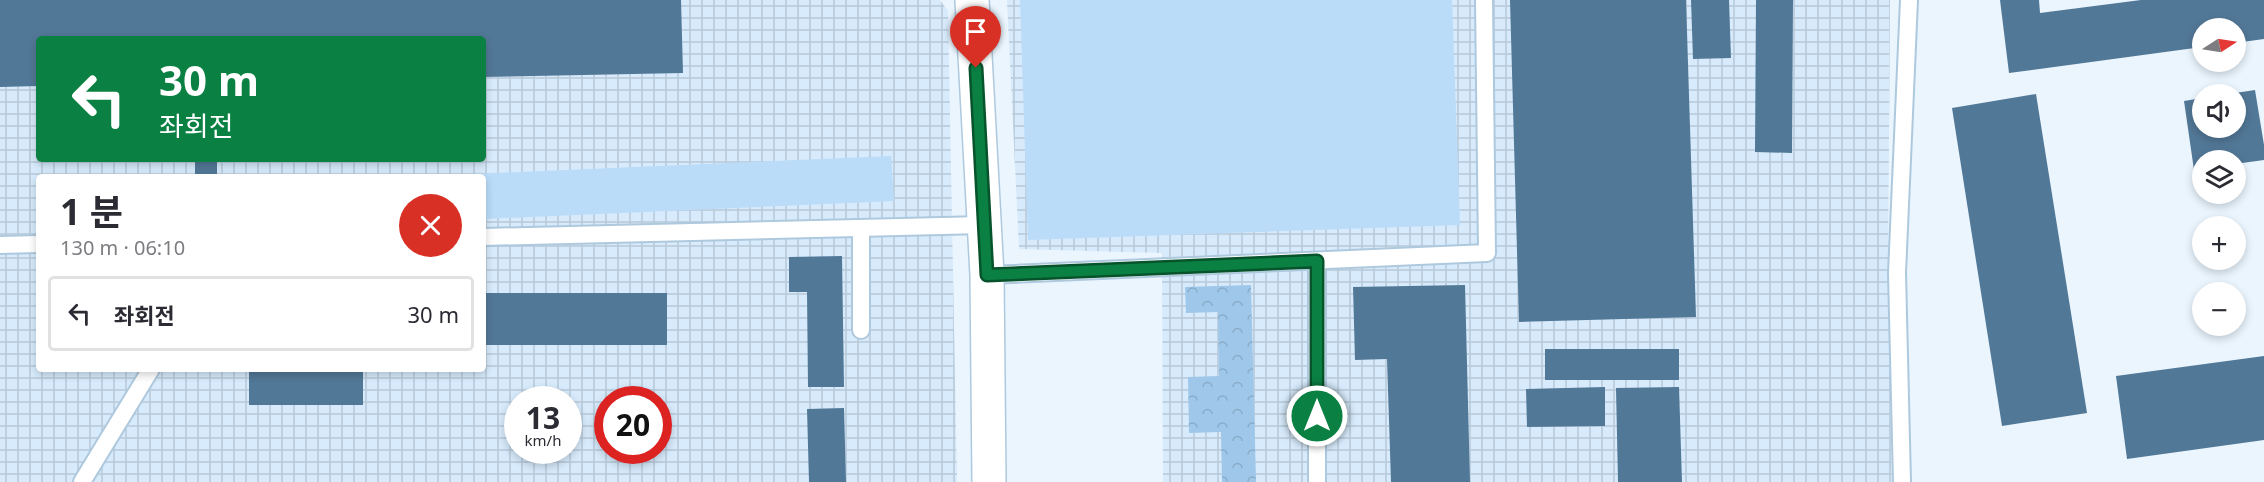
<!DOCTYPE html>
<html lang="ko">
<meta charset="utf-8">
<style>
:root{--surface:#fff;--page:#f7f7f7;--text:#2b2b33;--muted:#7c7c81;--line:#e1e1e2}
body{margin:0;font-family:"Noto Sans","Noto Sans KR",sans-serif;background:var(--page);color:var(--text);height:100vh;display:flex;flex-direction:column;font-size:22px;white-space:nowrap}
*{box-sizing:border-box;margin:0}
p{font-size:20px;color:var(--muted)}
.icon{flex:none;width:33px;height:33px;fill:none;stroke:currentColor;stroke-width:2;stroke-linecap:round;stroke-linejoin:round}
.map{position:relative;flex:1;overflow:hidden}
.drawer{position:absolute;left:36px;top:174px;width:450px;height:198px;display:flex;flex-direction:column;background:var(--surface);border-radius:6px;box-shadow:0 3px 9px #0003}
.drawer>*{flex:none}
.hud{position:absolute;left:36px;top:36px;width:450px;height:126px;border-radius:6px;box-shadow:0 3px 9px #0003;background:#0b8043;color:#fff;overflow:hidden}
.needle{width:39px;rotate:78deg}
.fabs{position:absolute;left:2192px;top:18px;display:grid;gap:12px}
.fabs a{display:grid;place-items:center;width:54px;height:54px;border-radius:50%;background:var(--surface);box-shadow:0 3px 9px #0003;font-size:30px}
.speed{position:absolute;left:504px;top:386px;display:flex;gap:12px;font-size:30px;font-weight:700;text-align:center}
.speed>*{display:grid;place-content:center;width:78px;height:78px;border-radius:50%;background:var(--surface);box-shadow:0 3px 9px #0003;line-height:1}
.speed small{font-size:15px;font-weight:400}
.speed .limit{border:9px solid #d22;background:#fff;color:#111}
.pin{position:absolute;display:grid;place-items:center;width:51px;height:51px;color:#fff;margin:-62px -26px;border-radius:50% 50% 50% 0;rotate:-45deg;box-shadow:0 0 6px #0007}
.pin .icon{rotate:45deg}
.me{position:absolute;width:66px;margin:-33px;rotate:0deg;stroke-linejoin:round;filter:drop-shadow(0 0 4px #0008)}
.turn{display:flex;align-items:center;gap:21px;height:126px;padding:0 24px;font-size:27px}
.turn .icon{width:78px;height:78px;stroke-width:2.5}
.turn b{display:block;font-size:42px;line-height:51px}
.round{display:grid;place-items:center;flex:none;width:63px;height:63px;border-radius:32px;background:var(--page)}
.summary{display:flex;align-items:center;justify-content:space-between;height:102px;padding:0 24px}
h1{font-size:36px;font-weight:700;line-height:45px}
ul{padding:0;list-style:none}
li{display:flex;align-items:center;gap:18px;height:75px;margin:0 12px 9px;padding:0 12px;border:3px solid var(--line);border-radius:6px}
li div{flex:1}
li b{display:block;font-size:22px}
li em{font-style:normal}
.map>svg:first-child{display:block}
.industrial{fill:url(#industrial-grid);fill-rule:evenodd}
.green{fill:#badcf9}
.forest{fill:url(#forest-crowns)}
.building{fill:#527897}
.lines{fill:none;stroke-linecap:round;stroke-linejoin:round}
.lane-casing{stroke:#aec9de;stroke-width:20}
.street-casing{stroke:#aec9de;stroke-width:36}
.lane{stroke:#fff;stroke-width:16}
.street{stroke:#fff;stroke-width:33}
.route-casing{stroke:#07532c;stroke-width:15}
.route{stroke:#0b8043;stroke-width:10}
</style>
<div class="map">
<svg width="2264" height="482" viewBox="0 0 2264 482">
<defs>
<pattern id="industrial-grid" width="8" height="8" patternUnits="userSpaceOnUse" patternTransform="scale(1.5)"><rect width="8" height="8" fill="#d7ebfc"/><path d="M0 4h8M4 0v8" fill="none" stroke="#b8c9d8"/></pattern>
<pattern id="forest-crowns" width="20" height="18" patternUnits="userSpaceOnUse" patternTransform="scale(1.5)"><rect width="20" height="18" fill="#9fc7e9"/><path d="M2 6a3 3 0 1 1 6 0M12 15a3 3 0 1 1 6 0" fill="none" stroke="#88abc8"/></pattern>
</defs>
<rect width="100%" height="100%" fill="#eaf5fe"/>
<g class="industrial">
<path d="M0,0h940l8,11 9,471h-957zM39,39h444v120h-444zM39,177h444v192h-444zM518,399h50v51h-50zM608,399h50v51h-50z"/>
<path d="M1007,0h883l-2,272 4,210h-729l-1,-229 -143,-4z"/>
</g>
<g class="green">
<path d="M1020,0h432l8,225 -432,15z"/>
<path d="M891,156l3,45 -411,18v-42h-83z"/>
</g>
<path class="forest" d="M1251,285l5,197h-34l-1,-50 -32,1 -1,-56 31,-1 -1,-64 -32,1 -1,-26z"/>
<g class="building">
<path d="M0,0h681l2,73 -200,4v-38h-444v47l-39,1z"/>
<path d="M1510,0h176l10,317 -177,5z"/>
<path d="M1691,0h38l2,58 -38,1z"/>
<path d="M1756,0h37l-1,153 -37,-1z"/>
<path d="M2000,0h39l1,13 101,-13h123v39l-29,4v-15h-33v19l-193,26z"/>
<path d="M2255,90l9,55v15l-29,4v-4h-33v9l-8,1 -10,-69 18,-3v30h33v-35z"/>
<path d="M2036,94l51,319 -85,13 -50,-318z"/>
<rect x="195" y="159" width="22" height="18"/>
<path d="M842,256l2,131h-36l-1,-95h-18v-35z"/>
<path d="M1465,285l5,197h-79l-4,-123 -32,1 -2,-73z"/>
<rect x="483" y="293" width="184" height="52"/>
<rect x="1545" y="349" width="134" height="31"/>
<path d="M2264,356v84l-137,19 -11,-83z"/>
<rect x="249" y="369" width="114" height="36"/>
<path d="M1605,387v39l-78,1 -1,-38z"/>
<path d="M1679,387l3,95h-64l-2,-94z"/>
<path d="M844,408l2,74h-37l-2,-73z"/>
</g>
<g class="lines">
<defs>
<g id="lane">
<path d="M861,229v101"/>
<path d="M483,237l501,-12"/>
<path d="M0,245l39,-1"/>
<path d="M1317,261v221"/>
<path d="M987,275l500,-22 -3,-253"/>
<path d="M82,482l69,-113"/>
<path d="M1902,482l-5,-209 12,-273"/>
</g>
<path id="street" d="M972,0l15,275 2,207"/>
</defs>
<use href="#lane" class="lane-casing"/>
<use href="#street" class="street-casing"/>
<use href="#lane" class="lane"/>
<use href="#street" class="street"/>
</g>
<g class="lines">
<defs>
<path id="route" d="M976,68l11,207 330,-14v155"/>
</defs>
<use href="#route" class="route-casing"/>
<use href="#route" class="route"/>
</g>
</svg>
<div class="fabs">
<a><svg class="needle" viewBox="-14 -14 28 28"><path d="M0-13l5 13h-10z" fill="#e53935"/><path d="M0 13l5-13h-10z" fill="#7c7c81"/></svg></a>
<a><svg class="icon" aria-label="sound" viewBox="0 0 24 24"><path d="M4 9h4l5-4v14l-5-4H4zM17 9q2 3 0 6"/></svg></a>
<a><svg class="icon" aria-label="layers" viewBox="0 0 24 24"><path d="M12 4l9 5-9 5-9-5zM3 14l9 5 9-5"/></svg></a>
<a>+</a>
<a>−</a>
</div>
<div class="speed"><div>13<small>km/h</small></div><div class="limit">20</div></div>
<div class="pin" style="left:976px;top:68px;background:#d93025"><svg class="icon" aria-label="arrive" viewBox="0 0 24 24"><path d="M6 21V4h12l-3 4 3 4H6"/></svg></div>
<svg class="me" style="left:1317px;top:416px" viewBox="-20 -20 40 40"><circle r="17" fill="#0b8043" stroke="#fff" stroke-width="3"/><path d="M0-11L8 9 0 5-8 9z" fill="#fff"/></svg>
<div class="hud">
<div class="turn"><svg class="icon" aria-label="left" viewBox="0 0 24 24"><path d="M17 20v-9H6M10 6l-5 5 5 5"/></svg><div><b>30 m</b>좌회전</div></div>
</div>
<section class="drawer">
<div class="summary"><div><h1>1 분</h1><p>130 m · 06:10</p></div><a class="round" style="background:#d93025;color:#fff"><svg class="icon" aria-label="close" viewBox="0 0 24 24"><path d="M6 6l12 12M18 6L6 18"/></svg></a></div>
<ul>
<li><svg class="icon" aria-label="left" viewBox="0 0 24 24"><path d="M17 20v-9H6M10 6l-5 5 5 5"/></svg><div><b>좌회전</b></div><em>30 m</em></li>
</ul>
</section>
</div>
